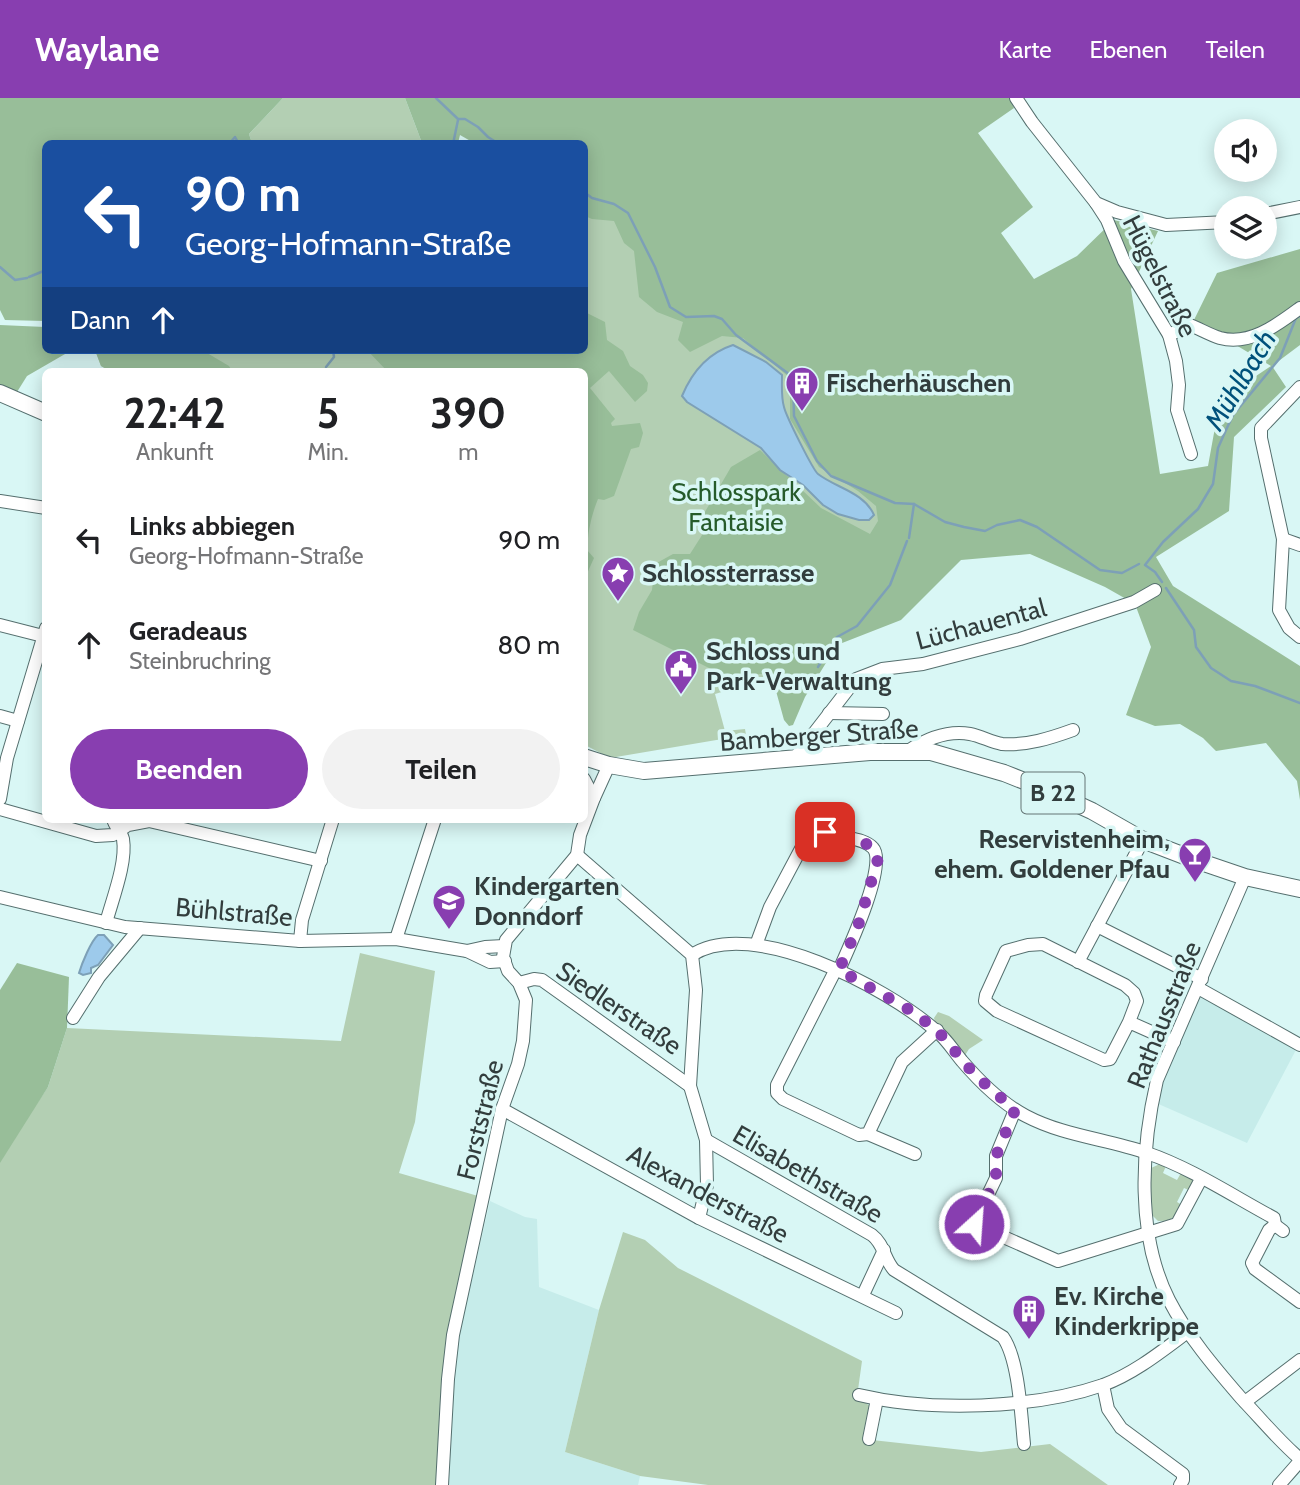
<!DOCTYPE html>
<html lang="de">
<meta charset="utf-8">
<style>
:root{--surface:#fff;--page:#f2f2f2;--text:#202124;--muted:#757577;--accent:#883eb0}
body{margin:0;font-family:Cabin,sans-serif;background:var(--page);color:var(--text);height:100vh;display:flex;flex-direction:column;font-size:26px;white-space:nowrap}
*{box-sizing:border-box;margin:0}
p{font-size:23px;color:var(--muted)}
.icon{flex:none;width:38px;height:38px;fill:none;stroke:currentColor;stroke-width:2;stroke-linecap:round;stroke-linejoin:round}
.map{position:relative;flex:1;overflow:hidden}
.sheet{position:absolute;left:42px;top:270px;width:546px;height:455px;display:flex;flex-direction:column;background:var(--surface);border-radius:10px;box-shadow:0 4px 18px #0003}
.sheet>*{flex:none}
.hud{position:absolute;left:42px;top:42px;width:546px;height:214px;border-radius:10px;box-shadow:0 4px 18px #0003;background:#1a4fa0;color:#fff;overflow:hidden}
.controls{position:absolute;left:1214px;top:21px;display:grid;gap:14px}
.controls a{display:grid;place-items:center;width:63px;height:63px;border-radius:50%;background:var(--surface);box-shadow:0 4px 18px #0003;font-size:35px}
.pin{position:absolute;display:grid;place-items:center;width:60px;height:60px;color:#fff;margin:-30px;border-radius:14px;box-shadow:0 4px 10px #0006}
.me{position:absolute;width:77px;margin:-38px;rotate:26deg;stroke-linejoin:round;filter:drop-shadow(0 0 5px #0008)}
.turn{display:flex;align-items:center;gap:24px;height:147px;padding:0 28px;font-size:32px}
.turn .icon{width:91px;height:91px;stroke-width:2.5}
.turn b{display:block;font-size:49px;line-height:60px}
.then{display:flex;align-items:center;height:66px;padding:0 28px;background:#0003;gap:14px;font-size:26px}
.eta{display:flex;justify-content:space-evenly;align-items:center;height:119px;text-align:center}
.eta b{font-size:42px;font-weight:700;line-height:49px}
.action{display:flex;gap:14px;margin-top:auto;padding:14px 28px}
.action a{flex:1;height:80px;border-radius:42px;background:var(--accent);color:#fff;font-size:28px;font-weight:700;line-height:80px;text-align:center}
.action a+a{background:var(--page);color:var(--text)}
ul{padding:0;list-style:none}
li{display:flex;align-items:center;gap:21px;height:105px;padding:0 28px}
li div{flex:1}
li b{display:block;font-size:26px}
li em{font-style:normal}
header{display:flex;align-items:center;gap:42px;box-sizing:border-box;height:98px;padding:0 35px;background:var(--accent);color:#fff}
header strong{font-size:33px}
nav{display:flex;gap:38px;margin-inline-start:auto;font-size:24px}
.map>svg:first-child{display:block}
.built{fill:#c6ecea}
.green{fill:#b3cfb3}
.forest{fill:#98be99}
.water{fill:#9dcaeb;stroke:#7da0b7;stroke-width:2}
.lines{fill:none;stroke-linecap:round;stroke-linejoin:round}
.stream{stroke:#7da0b7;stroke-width:2.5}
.minor-casing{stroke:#556f6e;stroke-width:14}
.major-casing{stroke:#556f6e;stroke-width:18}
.minor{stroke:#fff;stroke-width:12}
.major{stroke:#fff;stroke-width:16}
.route{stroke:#883eb0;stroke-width:12;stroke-dasharray:0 21.6}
.labels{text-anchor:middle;stroke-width:7;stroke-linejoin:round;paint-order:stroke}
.shield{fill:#d9f7f5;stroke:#647574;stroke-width:2}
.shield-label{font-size:24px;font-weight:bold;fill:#323d3d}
.street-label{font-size:26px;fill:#323d3d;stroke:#d9f7f5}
.poi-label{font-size:26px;font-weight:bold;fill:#323d3d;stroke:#d9f7f5;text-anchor:start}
.park-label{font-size:26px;fill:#265b2a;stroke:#d9f7f5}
.water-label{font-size:28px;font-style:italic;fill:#00517b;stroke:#d9f7f5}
</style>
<header>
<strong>Waylane</strong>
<nav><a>Karte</a><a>Ebenen</a><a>Teilen</a></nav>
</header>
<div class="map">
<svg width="1300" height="1387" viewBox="0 0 1300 1387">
<rect width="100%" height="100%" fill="#d9f7f5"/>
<g class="built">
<path d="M1200,892l98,56 -51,97 -93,-41z"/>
<path d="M490,1103l35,16 12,2 2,68 60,23 -34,142 75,24 -2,9h-191l10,-141z"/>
</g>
<g class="green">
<path d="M283,0h122l17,45h-170l-3,-9z"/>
<path d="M585,90l265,167 47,145 -132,179 -50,15 10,37 20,-2 1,6 -136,23 -25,-13 -1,-374h-474l-9,-5 -6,-16h489z"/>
<path d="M360,855l75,18 -20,151 -16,51 79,23 -31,139 -11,150h-436v-327l48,-71 19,-59 274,13z"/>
<path d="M938,914l11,4 34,24 -14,9 -7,11 -25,-30 -3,-12z"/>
<path d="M1160,1066l6,2 -3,7 14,7 4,-7 11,6 2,4 -3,8 -7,-3 -7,14 7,4c-6,10 -14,16 -26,15l-6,-6 -3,-41 2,-6z"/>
<path d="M623,1134l22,8 33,28 184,93 -5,36 13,9 -7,33 118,13 69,-8 58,41h-400l-68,-9 -75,-24 34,-142z"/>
</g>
<g class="forest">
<path d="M0,0h283l-34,36 3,9 -206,1 -1,177 -40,-1 -5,-10z"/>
<path d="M405,0h605l4,10 -36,25 55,74 -32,26 33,46 43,-23 37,-36 44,11 -27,58 29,185 48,-8 12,-66 51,-34 -77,-46 23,-47 83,-24v96l-28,21 14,21 -52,50 -5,74 -73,46 17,29 127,80v134l-3,-19 -31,-38 -50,8 -13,-13 -23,-14 -25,2 -29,-11 25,-68 -16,-43 -30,-17 -75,-33 -69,6 -60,60 -64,25 -32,52 -12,28 -4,1 -5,-6 -8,-29 3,-12 -11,-6 -39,5 -96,-48 6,-18 13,-22 3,-26 18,-10h17l14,-22 -2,-15 29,-50 29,-17 61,58 49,26 8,-13 -2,-15 -18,-15 -39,-24 -29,-48v-41l-47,-40 -21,-2 -32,16 -12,-12 5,-18 -26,-10 -18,-15 -5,-46 -10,-8 -10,-22 -22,-2 -7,-3 -1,-72 -110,-1 -14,-8 -2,8h-36z"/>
<path d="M585,214l20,10 2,18 16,11 7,15 13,9 5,8 -1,8 -12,11 -26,-31 -19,17 25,31 -4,4 1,3 28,-3 3,10 -4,14 -8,2 -17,47 -10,4 -6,-1c-7,17 -10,33 -11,51l7,8 -9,20 -1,-207h-197l-20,-21h217z"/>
<path d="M0,227l45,2 1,23h26l-45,26 -10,16 -17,-7z"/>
<path d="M95,252h107l27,16 3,5h-122l-9,-5z"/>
<path d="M17,865l52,14 -2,51 -19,59 -48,76v-173z"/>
</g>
<g class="water">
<path d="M733,247l33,17 16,13c0,11 -1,22 2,32 2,9 29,63 34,67 18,14 46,18 56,41l-5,5h-10l-21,-6 -15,-9 -20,-20 -23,-15 -19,-22 -74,-46 -5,-6c10,-24 26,-43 51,-51z"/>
<path d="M98,837h6l9,10 -15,20 -7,3v5l-8,2 -4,-2c3,-10 12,-32 19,-38z"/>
</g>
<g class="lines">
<g class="stream">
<path d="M436,0l22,21h7l13,8 10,10 11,7"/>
<path d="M229,46l6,-7 4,7"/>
<path d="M453,46l5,-24"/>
<path d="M584,94l8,6 22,6 14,9 27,54 15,40 16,10 28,-1 8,3 14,16 57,42 1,39 23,45 14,15 64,27 19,1 31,18 19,5 21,4 12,-6 23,-5 17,7 63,43 22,3 17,-9"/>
<path d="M0,169l15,13 12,-2"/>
<path d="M29,179l17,-7"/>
<path d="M326,269l8,-10 -1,-7"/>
<path d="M909,440l5,-34"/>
<path d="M1162,484l-7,-10 -10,-7 18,-23 35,-33 15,-25 5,-36 8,-18 7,-15 47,-57 16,-40 4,-2"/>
<path d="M1166,490l28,42 2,17 15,21 20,13 24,5 45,17"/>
<path d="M818,569l19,-30 20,-11 33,-41 17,-44"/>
</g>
<defs>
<g id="minor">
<path d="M1016,0l16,24 64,81 21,9 49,13 61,-3"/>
<path d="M1096,105l11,17 17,41 45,74 7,26 3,24 -2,25 14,44"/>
<path d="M1265,116l35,-7"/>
<path d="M1169,237l21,-10c10,4 20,10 30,13 30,8 57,-13 80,-30"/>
<path d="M1300,289l-39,41v10l22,101 -4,71 10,18 11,9"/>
<path d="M0,403l46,7"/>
<path d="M1283,441l17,6"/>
<path d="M0,527l43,11"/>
<path d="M829,615l54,1"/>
<path d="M0,618l18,5"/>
<path d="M908,653c18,-12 39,-21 62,-17 11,2 21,8 32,10 24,2 49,-6 71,-14"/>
<path d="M794,661l62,-80 26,-10 41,-5 97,-25 114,-37 21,-12"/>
<path d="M584,681l10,19"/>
<path d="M0,701l7,-41 39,-130"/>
<path d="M0,711l96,27 17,-1 15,-10 21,-4 172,40"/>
<path d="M577,757l115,100 4,35 -6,96 16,54 1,45 -8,33"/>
<path d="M1245,779l-88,203c-16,69 -21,155 12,220 18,35 46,68 72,98 21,22 36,41 59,61"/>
<path d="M0,799l125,30 175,14 96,-2 71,12 23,11 15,-1"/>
<path d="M106,825c6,-23 21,-60 17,-84 -2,-8 -8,-12 -10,-20"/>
<path d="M1097,828l105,53"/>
<path d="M396,841l39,-120"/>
<path d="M300,843l2,-21 31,-101"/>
<path d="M756,847l14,-38 34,-64c13,-13 23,-11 39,-6 10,2 23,3 30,11 15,16 -25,102 -34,122"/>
<path d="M467,853l18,-4 19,-1"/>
<path d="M692,857c60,-39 195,33 242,74 11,8 19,21 28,32 18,21 39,42 64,55 38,20 81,23 121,37 44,15 86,43 127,65l1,7"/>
<path d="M1078,864l65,-122"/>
<path d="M836,871l-59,116v8l6,6 76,36 9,-1 34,-72 35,-32"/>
<path d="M519,885l15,-4 8,1 148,106"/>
<path d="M1198,890l102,57"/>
<path d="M73,920l26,-41 41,-49"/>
<path d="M1129,924l-19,37 -6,1 -107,-49 -12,-10 1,-6 20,-44 22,-6 15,-1 82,41 9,8 3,8 -8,21 45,20"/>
<path d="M502,1011l197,109 197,95"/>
<path d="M1015,1012l-19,46v22l-22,46 84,37 119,-37 24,-45"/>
<path d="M868,1036l47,20"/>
<path d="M706,1042l166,95c12,9 12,24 22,35l109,67c16,23 18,78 21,107"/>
<path d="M1283,1133l-8,-6 -6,5 -17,33 3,6 45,33"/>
<path d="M863,1197l21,-45"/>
<path d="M1103,1287l5,24 13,19 62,46v6l-3,5"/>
<path d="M859,1297c71,17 175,14 244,-10 32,-12 59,-34 86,-54"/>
<path d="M1245,1304l55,-42"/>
<path d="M869,1341l8,-40"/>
<path d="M442,1387l6,-106 5,-44 49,-226 16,-45 5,-23 3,-41 -7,-17 -11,-12 -5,-14 3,-17 71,-85 3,-20 14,-37 15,-33"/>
<path d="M1279,1387l21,-24"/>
</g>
<g id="major">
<path d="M0,295l46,20"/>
<path d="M584,659l25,8 35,6 226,-19h61l73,21 38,15 50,23 51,29 52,20 50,17 55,12"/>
</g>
</defs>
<use href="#minor" class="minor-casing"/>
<use href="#major" class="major-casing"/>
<use href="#minor" class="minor"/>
<use href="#major" class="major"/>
</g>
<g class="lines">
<path class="route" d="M825,734c19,5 46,5 53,27l-20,67 -19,44 69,39 29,21 38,45 40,35 -19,46v22l-22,46"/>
</g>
<defs>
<symbol id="building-pin" viewBox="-11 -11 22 30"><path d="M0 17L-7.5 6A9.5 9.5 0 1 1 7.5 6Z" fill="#883eb0" stroke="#d9f7f5"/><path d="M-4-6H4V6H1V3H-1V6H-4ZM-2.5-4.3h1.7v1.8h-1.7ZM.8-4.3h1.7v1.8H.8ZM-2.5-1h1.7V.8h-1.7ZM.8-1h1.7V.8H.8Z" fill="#fff"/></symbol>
<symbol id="sight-pin" viewBox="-11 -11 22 30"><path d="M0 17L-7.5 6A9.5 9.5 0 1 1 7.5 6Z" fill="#883eb0" stroke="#d9f7f5"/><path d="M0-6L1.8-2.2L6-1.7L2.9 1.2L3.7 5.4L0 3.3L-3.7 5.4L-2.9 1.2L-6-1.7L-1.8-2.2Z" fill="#fff"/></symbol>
<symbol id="civic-pin" viewBox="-11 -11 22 30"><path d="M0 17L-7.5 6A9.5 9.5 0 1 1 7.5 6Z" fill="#883eb0" stroke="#d9f7f5"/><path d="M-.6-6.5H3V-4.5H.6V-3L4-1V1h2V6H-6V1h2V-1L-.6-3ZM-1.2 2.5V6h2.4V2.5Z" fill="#fff"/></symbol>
<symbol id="bar-pin" viewBox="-11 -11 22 30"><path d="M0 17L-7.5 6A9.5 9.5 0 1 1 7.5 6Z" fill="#883eb0" stroke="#d9f7f5"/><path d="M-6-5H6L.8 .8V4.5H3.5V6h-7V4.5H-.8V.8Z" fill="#fff"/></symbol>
<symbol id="school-pin" viewBox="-11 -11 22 30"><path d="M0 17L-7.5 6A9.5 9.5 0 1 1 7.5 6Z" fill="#883eb0" stroke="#d9f7f5"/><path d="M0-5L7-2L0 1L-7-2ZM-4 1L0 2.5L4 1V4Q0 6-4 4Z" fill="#fff"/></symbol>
</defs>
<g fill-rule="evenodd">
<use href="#building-pin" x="783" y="266" width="38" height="52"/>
<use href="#sight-pin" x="599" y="456" width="38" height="52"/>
<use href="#civic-pin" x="662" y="549" width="38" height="52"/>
<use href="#bar-pin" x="1176" y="737" width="38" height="52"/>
<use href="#school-pin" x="430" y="784" width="38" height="52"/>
<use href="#building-pin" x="1010" y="1194" width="38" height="52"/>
</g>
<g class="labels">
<rect class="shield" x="1021.5" y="674.5" width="63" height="41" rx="5"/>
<g class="shield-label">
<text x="1053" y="703">B 22</text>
</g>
<g class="street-label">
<text transform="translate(1160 178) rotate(63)" y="9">Hügelstraße</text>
<text transform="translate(981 526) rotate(-15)" y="9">Lüchauental</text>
<text transform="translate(819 637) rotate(-4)" y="9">Bamberger Straße</text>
<text transform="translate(234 814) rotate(5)" y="9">Bühlstraße</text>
<text transform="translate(619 910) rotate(34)" y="9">Siedlerstraße</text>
<text transform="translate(1164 917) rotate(-68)" y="9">Rathausstraße</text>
<text transform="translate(480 1022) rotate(-76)" y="9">Forststraße</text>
<text transform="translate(808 1076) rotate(30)" y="9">Elisabethstraße</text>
<text transform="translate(708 1096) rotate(28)" y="9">Alexanderstraße</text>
</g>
<g class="poi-label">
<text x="826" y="294">Fischerhäuschen</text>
<text x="642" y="484">Schlossterrasse</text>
<text x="706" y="562">Schloss und<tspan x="706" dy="30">Park-Verwaltung</tspan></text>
<text x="1170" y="750" text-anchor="end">Reservistenheim,<tspan x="1170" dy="30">ehem. Goldener Pfau</tspan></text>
<text x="474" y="797">Kindergarten<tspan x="474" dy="30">Donndorf</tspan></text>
<text x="1054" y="1207">Ev. Kirche<tspan x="1054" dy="30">Kinderkrippe</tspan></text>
</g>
<g class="park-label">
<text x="736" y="403">Schlosspark<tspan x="736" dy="30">Fantaisie</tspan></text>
</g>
<g class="water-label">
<text transform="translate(1240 282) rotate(-59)" y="10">Mühlbach</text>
</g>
</g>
</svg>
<div class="controls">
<a><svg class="icon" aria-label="sound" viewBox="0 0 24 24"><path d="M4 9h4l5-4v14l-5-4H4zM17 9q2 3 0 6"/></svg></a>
<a><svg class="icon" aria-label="layers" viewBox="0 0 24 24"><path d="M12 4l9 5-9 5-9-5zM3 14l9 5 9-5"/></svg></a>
</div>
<div class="pin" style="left:825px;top:734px;background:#d93025"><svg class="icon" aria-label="arrive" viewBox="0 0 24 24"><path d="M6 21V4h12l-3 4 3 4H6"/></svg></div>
<svg class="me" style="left:974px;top:1126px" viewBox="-20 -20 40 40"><circle r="17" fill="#883eb0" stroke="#fff" stroke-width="3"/><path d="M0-11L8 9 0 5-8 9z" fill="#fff"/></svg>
<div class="hud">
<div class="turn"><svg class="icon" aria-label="left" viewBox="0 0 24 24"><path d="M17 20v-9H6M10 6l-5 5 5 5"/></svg><div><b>90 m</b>Georg-Hofmann-Straße</div></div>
<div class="then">Dann<svg class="icon" aria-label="ahead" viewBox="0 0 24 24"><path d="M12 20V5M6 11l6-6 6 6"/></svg></div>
</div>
<section class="sheet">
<div class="eta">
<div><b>22:42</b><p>Ankunft</p></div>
<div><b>5</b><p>Min.</p></div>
<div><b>390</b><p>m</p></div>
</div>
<ul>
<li><svg class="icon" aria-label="left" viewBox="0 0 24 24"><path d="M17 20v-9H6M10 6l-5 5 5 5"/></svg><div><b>Links abbiegen</b><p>Georg-Hofmann-Straße</p></div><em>90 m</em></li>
<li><svg class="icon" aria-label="ahead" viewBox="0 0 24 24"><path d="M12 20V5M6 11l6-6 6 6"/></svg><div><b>Geradeaus</b><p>Steinbruchring</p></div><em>80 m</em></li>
</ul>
<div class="action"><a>Beenden</a><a>Teilen</a></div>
</section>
</div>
